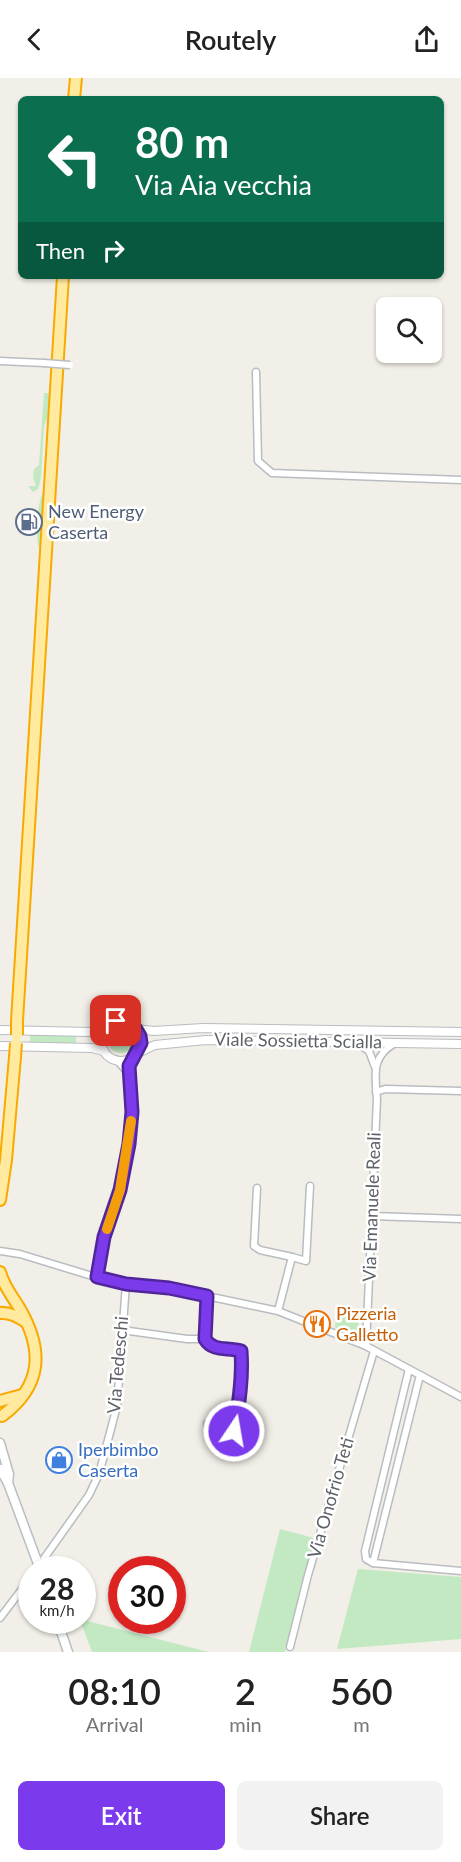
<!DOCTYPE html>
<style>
:root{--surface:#fff;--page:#f2f2f2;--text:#222;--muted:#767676;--accent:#7c3aed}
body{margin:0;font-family:Lato,sans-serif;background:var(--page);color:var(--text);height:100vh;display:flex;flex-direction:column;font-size:22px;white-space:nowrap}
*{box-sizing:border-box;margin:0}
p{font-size:20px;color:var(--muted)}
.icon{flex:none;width:33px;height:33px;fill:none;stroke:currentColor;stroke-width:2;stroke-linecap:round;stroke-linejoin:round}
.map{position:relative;height:1574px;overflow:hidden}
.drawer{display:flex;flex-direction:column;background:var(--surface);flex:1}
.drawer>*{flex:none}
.guide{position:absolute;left:18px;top:18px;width:426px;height:183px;border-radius:9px;box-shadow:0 2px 4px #0004;background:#0b6e4f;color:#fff;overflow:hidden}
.controls{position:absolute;left:376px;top:219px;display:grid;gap:12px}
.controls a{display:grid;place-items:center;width:66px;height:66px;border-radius:9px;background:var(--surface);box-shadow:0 2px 4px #0004;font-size:30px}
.speed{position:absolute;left:18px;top:1478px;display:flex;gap:12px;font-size:30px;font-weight:700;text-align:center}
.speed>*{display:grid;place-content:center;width:78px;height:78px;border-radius:50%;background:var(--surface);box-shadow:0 2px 4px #0004;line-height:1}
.speed small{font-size:15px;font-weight:400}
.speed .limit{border:9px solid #d22;background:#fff;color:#111}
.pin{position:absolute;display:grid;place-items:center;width:51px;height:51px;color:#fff;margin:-26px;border-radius:12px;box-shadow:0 3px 9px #0006}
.me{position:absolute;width:66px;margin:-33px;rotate:12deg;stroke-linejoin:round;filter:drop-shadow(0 0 4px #0008)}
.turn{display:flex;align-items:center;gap:21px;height:126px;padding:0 18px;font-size:27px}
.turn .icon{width:78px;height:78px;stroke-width:2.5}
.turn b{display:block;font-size:42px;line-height:51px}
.then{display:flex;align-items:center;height:57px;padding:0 18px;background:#0003;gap:12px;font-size:22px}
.eta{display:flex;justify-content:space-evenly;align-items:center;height:102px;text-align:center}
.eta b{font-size:36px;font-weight:600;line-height:42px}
.primary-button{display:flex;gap:12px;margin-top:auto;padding:12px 18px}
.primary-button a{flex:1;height:69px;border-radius:9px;background:var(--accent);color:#fff;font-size:24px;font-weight:600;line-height:69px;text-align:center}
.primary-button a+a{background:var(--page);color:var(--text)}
header{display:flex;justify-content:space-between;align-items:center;height:78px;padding:0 18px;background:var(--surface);font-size:27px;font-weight:600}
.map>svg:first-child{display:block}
.green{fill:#c3e9c3}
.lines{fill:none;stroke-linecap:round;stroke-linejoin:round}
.minor-casing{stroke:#b9bcc1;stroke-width:9}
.tertiary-casing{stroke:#b9bcc1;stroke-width:10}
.secondary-casing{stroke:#babdc3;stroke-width:11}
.trunk-casing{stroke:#f8aa00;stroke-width:14}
.minor{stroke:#fff;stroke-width:6}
.tertiary{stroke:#fff;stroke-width:8}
.secondary{stroke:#fff;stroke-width:8}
.trunk{stroke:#ffea9f;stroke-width:10}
.minor-bridge-casing{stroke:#b9bcc1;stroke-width:9;stroke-linecap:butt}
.secondary-bridge-casing{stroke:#babdc3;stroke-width:11;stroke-linecap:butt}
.trunk-bridge-casing{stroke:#f8aa00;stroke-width:14;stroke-linecap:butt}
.minor-bridge{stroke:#fff;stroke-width:6}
.secondary-bridge{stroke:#fff;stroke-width:8}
.trunk-bridge{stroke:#ffea9f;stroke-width:10}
.route-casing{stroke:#51269a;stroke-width:15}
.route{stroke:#7c3aed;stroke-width:10}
.slow{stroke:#f59e0b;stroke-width:10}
.labels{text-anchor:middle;stroke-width:5;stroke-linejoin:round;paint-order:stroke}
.service-label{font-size:18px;fill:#4e5e75;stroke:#fff;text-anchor:start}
.street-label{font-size:18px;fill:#5e6268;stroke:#fff}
.food-label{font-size:18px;fill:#c56008;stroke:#fff;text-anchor:start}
.shop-label{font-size:18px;fill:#366cbe;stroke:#fff;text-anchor:start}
</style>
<header><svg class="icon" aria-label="back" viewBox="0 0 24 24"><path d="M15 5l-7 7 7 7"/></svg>Routely<svg class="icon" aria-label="share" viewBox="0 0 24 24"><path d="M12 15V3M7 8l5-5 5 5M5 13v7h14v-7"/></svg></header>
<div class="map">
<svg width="461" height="1574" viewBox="0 0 461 1574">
<rect width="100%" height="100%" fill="#f1efe7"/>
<g class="green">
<path d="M44,315h6l-1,20 -5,14 -3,51 -3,11 -5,3 -5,-6h8l-3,-8 1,-9 5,-4z"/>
<path d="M43,414l1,1 -4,57c-6,-11 -3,-45 3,-58z"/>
<circle cx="121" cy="962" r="13"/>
<path d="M30,956l46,1v9l-46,-1z"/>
<path d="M336,1231h23l-1,28 -23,-9z"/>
<path d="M280,1451l34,9 -29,114h-36z"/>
<path d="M358,1491l103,8v62l-124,10z"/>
<path d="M80,1542h3l126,32h-117z"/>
</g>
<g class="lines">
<defs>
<g id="minor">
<path d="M0,283l44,2"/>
<path d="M256,294l2,89 14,12 189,7"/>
<path d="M357,965l12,8 6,16"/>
<path d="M117,982l12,14"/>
<path d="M376,1014l9,-3 76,2"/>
<path d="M257,1110l-3,58 6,4 32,7 -14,54"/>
<path d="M372,1138l89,3"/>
<path d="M0,1173l20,3 85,26 64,8 109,23 88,35 95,51"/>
<path d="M292,1179l14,4 4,-75"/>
<path d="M97,1199c3,-13 4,-28 8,-41 12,-42 25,-80 27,-126 0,-17 -6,-39 2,-54"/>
<path d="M122,1252l65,9h18"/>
<path d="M205,1261l8,9h18l10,3c2,27 -2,53 -7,80l-27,-7"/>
<path d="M205,1261l2,-43"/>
<path d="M366,1268l11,-247c-2,-25 -6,-42 18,-56"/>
<path d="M409,1291l-44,182 1,8 7,4 88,8"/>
<path d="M373,1485l47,-188"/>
<path d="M38,1489l51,-72 10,-21 18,-68 9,-122"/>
<path d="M0,1540l32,-42"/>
<path d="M290,1569l18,-72 66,-224"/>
</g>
<g id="tertiary">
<circle cx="121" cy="963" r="20"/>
<path d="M137,951l17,2 49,-3 258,4"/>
<path d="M0,952l89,2 17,-5"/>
<path d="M0,968l92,2 12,3"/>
<path d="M136,976l19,-9 51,-5 255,4"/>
</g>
<g id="secondary">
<path d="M0,1365l9,31 -1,9"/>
<path d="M0,1391l8,14 29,78"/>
<path d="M57,1542l11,32"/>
</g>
<g id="trunk">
<path d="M74,21l2,-21"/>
<path d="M17,943l46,-745"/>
<path d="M0,1122l6,-40 9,-103"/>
<path d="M0,1194c4,15 13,25 20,37 24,42 22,77 -18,107"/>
<path d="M0,1235c10,-1 18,4 26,9"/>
<path d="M0,1323l22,-6"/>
</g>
</defs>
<use href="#minor" class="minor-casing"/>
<use href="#tertiary" class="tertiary-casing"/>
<use href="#secondary" class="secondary-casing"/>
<use href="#trunk" class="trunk-casing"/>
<use href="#minor" class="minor"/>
<use href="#tertiary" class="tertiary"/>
<use href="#secondary" class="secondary"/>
<use href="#trunk" class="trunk"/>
<defs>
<path id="minor-bridge" d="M44,285l26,2"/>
<path id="secondary-bridge" d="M37,1483l3,8"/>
<g id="trunk-bridge">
<path d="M17,957v-14"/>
<path d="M15,979l1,-14"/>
</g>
</defs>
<use href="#minor-bridge" class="minor-bridge-casing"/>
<use href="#secondary-bridge" class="secondary-bridge-casing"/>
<use href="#trunk-bridge" class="trunk-bridge-casing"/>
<use href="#minor-bridge" class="minor-bridge"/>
<use href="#secondary-bridge" class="secondary-bridge"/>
<use href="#trunk-bridge" class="trunk-bridge"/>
</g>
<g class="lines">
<defs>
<path id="route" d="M116,943h8l10,5 6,10 1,7 -12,23 3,46 -3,32 -9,46 -16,47 -7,40 29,7 43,4 38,8 -2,43c8,13 22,8 36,12 2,27 -2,53 -7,80"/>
</defs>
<use href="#route" class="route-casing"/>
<use href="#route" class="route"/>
<path class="slow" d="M107,1151l13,-39 11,-69"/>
</g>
<defs>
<symbol id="fuel-ring" viewBox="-11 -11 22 22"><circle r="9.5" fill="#fff" stroke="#5c6f8a" stroke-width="1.5"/><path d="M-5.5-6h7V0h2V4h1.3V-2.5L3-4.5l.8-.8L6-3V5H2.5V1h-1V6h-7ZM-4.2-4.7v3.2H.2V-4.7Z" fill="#5c6f8a"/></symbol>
<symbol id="restaurant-ring" viewBox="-11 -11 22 22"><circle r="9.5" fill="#fff" stroke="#e8710a" stroke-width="1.5"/><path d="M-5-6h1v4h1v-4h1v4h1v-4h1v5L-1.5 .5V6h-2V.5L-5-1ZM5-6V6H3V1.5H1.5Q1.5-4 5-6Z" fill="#e8710a"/></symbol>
<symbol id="shop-ring" viewBox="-11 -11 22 22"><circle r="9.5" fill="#fff" stroke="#3f7fe0" stroke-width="1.5"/><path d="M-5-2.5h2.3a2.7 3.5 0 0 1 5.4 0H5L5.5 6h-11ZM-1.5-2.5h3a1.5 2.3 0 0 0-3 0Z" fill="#3f7fe0"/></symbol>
</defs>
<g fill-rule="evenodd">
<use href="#fuel-ring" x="14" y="429" width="30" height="30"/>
<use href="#restaurant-ring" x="302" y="1231" width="30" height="30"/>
<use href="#shop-ring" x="44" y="1367" width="30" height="30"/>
</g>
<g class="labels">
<g class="service-label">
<text x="48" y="440">New Energy<tspan x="48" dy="21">Caserta</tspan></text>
</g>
<g class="street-label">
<text transform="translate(298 963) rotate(1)" y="6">Viale Sossietta Scialla</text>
<text transform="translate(372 1129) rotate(-88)" y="6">Via Emanuele Reali</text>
<text transform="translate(118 1287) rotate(-85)" y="6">Via Tedeschi</text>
<text transform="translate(331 1420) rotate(-74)" y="6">Via Onofrio Teti</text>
</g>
<g class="food-label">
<text x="336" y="1242">Pizzeria<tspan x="336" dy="21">Galletto</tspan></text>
</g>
<g class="shop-label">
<text x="78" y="1378">Iperbimbo<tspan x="78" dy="21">Caserta</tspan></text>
</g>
</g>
</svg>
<div class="controls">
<a><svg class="icon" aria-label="search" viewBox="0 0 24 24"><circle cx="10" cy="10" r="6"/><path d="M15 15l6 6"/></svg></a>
</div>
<div class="speed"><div>28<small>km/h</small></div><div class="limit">30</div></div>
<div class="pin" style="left:116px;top:943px;background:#d93025"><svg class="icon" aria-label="arrive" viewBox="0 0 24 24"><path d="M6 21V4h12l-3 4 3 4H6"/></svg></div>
<svg class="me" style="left:234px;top:1353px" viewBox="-20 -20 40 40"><circle r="17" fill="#7c3aed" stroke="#fff" stroke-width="3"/><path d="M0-11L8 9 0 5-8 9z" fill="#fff"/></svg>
<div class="guide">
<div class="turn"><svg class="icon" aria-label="left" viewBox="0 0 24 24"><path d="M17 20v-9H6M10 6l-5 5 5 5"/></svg><div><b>80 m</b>Via Aia vecchia</div></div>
<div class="then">Then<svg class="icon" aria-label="right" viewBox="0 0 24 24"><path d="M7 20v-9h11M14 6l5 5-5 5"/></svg></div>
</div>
</div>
<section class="drawer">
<div class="eta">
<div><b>08:10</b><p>Arrival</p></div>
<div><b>2</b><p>min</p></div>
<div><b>560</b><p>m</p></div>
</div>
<div class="primary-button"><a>Exit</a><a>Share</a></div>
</section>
